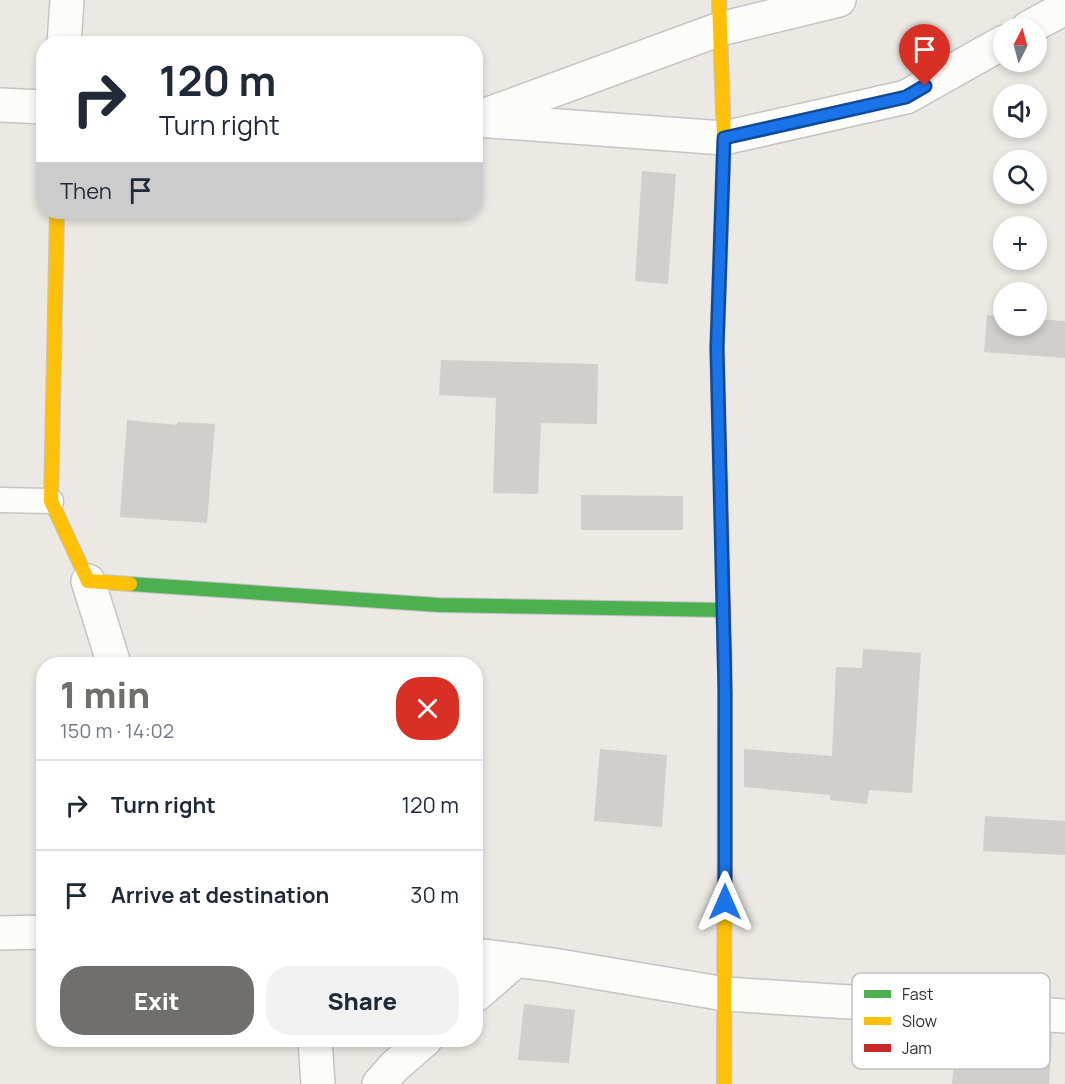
<!DOCTYPE html>
<meta charset="utf-8">
<style>
:root{--surface:#fff;--page:#f2f2f3;--text:#1f2937;--muted:#747a83;--line:#e0e1e3;--accent:#706f6e}
body{margin:0;font-family:Manrope,sans-serif;background:var(--page);color:var(--text);height:100vh;display:flex;flex-direction:column;font-size:22px;white-space:nowrap}
*{box-sizing:border-box;margin:0}
p{font-size:20px;color:var(--muted)}
.icon{flex:none;width:33px;height:33px;fill:none;stroke:currentColor;stroke-width:2;stroke-linecap:round;stroke-linejoin:round}
.map{position:relative;flex:1;overflow:hidden}
.sheet{position:absolute;left:36px;top:657px;width:447px;height:390px;display:flex;flex-direction:column;background:var(--surface);border-radius:24px;box-shadow:0 3px 9px #0003}
.sheet>*{flex:none}
.hud{position:absolute;left:36px;top:36px;width:447px;height:183px;border-radius:24px;box-shadow:0 3px 9px #0003;background:#fff;color:var(--text);overflow:hidden}
.needle{width:39px;rotate:6deg}
.tools{position:absolute;left:993px;top:18px;display:grid;gap:12px}
.tools a{display:grid;place-items:center;width:54px;height:54px;border-radius:50%;background:var(--surface);box-shadow:0 3px 9px #0003;font-size:30px}
.pin{position:absolute;display:grid;place-items:center;width:51px;height:51px;color:#fff;margin:-62px -26px;border-radius:50% 50% 50% 0;rotate:-45deg;box-shadow:0 0 6px #0007}
.pin .icon{rotate:45deg}
.me{position:absolute;width:66px;margin:-33px;rotate:0deg;stroke-linejoin:round;filter:drop-shadow(0 0 4px #0008)}
.turn{display:flex;align-items:center;gap:21px;height:126px;padding:0 24px;font-size:27px}
.turn .icon{width:78px;height:78px;stroke-width:2.5}
.turn b{display:block;font-size:42px;line-height:51px}
.then{display:flex;align-items:center;height:57px;padding:0 24px;background:#0003;gap:12px;font-size:22px}
.round{display:grid;place-items:center;flex:none;width:63px;height:63px;border-radius:24px;background:var(--page)}
.head{display:flex;align-items:center;justify-content:space-between;height:102px;padding:0 24px}
h1{font-size:36px;font-weight:800;line-height:45px;color:var(--accent)}
.primary-button{display:flex;gap:12px;margin-top:auto;padding:12px 24px}
.primary-button a{flex:1;height:69px;border-radius:24px;background:var(--accent);color:#fff;font-size:24px;font-weight:800;line-height:69px;text-align:center}
.primary-button a+a{background:var(--page);color:var(--text)}
ul{padding:0;list-style:none}
li{display:flex;align-items:center;gap:18px;height:90px;padding:0 24px;border-top:2px solid var(--line)}
li div{flex:1}
li b{display:block;font-size:22px}
li em{font-style:normal}
.map>svg:first-child{display:block}
.building{fill:#d1cecb}
.lines{fill:none;stroke-linecap:round;stroke-linejoin:round}
.lane-casing{stroke:#c5c4c5;stroke-width:27}
.street-casing{stroke:#c5c4c5;stroke-width:36}
.fast-casing{stroke:#c5c4c5;stroke-width:16}
.slow-casing{stroke:#c5c4c5;stroke-width:16}
.jam-casing{stroke:#c5c4c5;stroke-width:16}
.lane{stroke:#fcfcfb;stroke-width:24}
.street{stroke:#fcfcfb;stroke-width:33}
.fast{stroke:#4caf50;stroke-width:14}
.slow{stroke:#ffc107;stroke-width:14}
.jam{stroke:#c62828;stroke-width:14}
.route-casing{stroke:#114b97;stroke-width:15}
.route{stroke:#1a73e8;stroke-width:10}
.key{fill:#fff;stroke:#c0c0c0;stroke-width:1.5}
.key-label{font-size:16px;fill:#2e2e2e}
</style>
<div class="map">
<svg width="1065" height="1084" viewBox="0 0 1065 1084">
<rect width="100%" height="100%" fill="#ece8e4"/>
<g class="building">
<path d="M642,171l34,3 -8,110 -33,-3z"/>
<path d="M987,315l17,2v9h32v-7l29,2v37l-81,-6z"/>
<path d="M441,360l157,4 -1,60 -56,-1 -3,71 -45,-1 3,-95 -57,-3z"/>
<path d="M127,420l50,5v-3l38,2 -8,99 -87,-6z"/>
<path d="M581,495l102,1v34h-102z"/>
<path d="M863,649l58,4 -9,140 -43,-3 -2,14 -37,-4v-5l-86,-8v-38l88,7 4,-89 26,1z"/>
<path d="M600,749l67,6 -5,72 -68,-6z"/>
<path d="M985,816l80,5v34l-82,-4z"/>
<path d="M524,1004l51,6 -6,53 -51,-3z"/>
<path d="M1017,1032l35,2 -3,50h-97l4,-43 60,4z"/>
</g>
<g class="lines">
<defs>
<path id="lane" d="M0,500l51,1"/>
<g id="street">
<path d="M1028,28l37,-20"/>
<path d="M64,44l3,-44"/>
<path d="M0,105l44,2"/>
<path d="M483,116l237,-87 119,-29"/>
<path d="M476,120l248,18 182,-41 98,-55"/>
<path d="M88,581l26,83"/>
<path d="M0,933l44,-1"/>
<path d="M476,955l77,10 172,29 340,22"/>
<path d="M476,995l40,-35"/>
<path d="M315,1040l3,44"/>
<path d="M379,1084l16,-18 30,-26"/>
</g>
<path id="fast" d="M130,584l309,21 283,5"/>
<g id="slow">
<path d="M57,212l-6,289 37,80 42,3"/>
<path d="M718,390l-1,-42 7,-210 -5,-138"/>
<path d="M724,1084l1,-411"/>
</g>
<path id="jam" d="M718,390l7,283"/>
</defs>
<use href="#lane" class="lane-casing"/>
<use href="#street" class="street-casing"/>
<use href="#fast" class="fast-casing"/>
<use href="#slow" class="slow-casing"/>
<use href="#jam" class="jam-casing"/>
<use href="#lane" class="lane"/>
<use href="#street" class="street"/>
<use href="#fast" class="fast"/>
<use href="#slow" class="slow"/>
<use href="#jam" class="jam"/>
</g>
<g class="lines">
<defs>
<path id="route" d="M725,902v-210l-8,-344 7,-210 182,-41 19,-11"/>
</defs>
<use href="#route" class="route-casing"/>
<use href="#route" class="route"/>
</g>
<rect x="852" y="973" width="198" height="96" rx="9" class="key"/>
<rect x="864" y="990" width="27" height="8" fill="#4caf50"/>
<rect x="864" y="1017" width="27" height="8" fill="#ffc107"/>
<rect x="864" y="1044" width="27" height="8" fill="#c62828"/>
<g class="key-label">
<text x="902" y="1000">Fast</text>
<text x="902" y="1027">Slow</text>
<text x="902" y="1054">Jam</text>
</g>
</svg>
<div class="tools">
<a><svg class="needle" viewBox="-14 -14 28 28"><path d="M0-13l5 13h-10z" fill="#e53935"/><path d="M0 13l5-13h-10z" fill="#747a83"/></svg></a>
<a><svg class="icon" aria-label="sound" viewBox="0 0 24 24"><path d="M4 9h4l5-4v14l-5-4H4zM17 9q2 3 0 6"/></svg></a>
<a><svg class="icon" aria-label="search" viewBox="0 0 24 24"><circle cx="10" cy="10" r="6"/><path d="M15 15l6 6"/></svg></a>
<a>+</a>
<a>−</a>
</div>
<div class="pin" style="left:925px;top:86px;background:#d93025"><svg class="icon" aria-label="arrive" viewBox="0 0 24 24"><path d="M6 21V4h12l-3 4 3 4H6"/></svg></div>
<svg class="me" style="left:725px;top:902px" viewBox="-20 -20 40 40"><path d="M0-17L14 15 0 8-14 15z" fill="#1a73e8" stroke="#fff" stroke-width="4"/></svg>
<div class="hud">
<div class="turn"><svg class="icon" aria-label="right" viewBox="0 0 24 24"><path d="M7 20v-9h11M14 6l5 5-5 5"/></svg><div><b>120 m</b>Turn right</div></div>
<div class="then">Then<svg class="icon" aria-label="arrive" viewBox="0 0 24 24"><path d="M6 21V4h12l-3 4 3 4H6"/></svg></div>
</div>
<section class="sheet">
<div class="head"><div><h1>1 min</h1><p>150 m · 14:02</p></div><a class="round" style="background:#d93025;color:#fff"><svg class="icon" aria-label="close" viewBox="0 0 24 24"><path d="M6 6l12 12M18 6L6 18"/></svg></a></div>
<ul>
<li><svg class="icon" aria-label="right" viewBox="0 0 24 24"><path d="M7 20v-9h11M14 6l5 5-5 5"/></svg><div><b>Turn right</b></div><em>120 m</em></li>
<li><svg class="icon" aria-label="arrive" viewBox="0 0 24 24"><path d="M6 21V4h12l-3 4 3 4H6"/></svg><div><b>Arrive at destination</b></div><em>30 m</em></li>
</ul>
<div class="primary-button"><a>Exit</a><a>Share</a></div>
</section>
</div>
